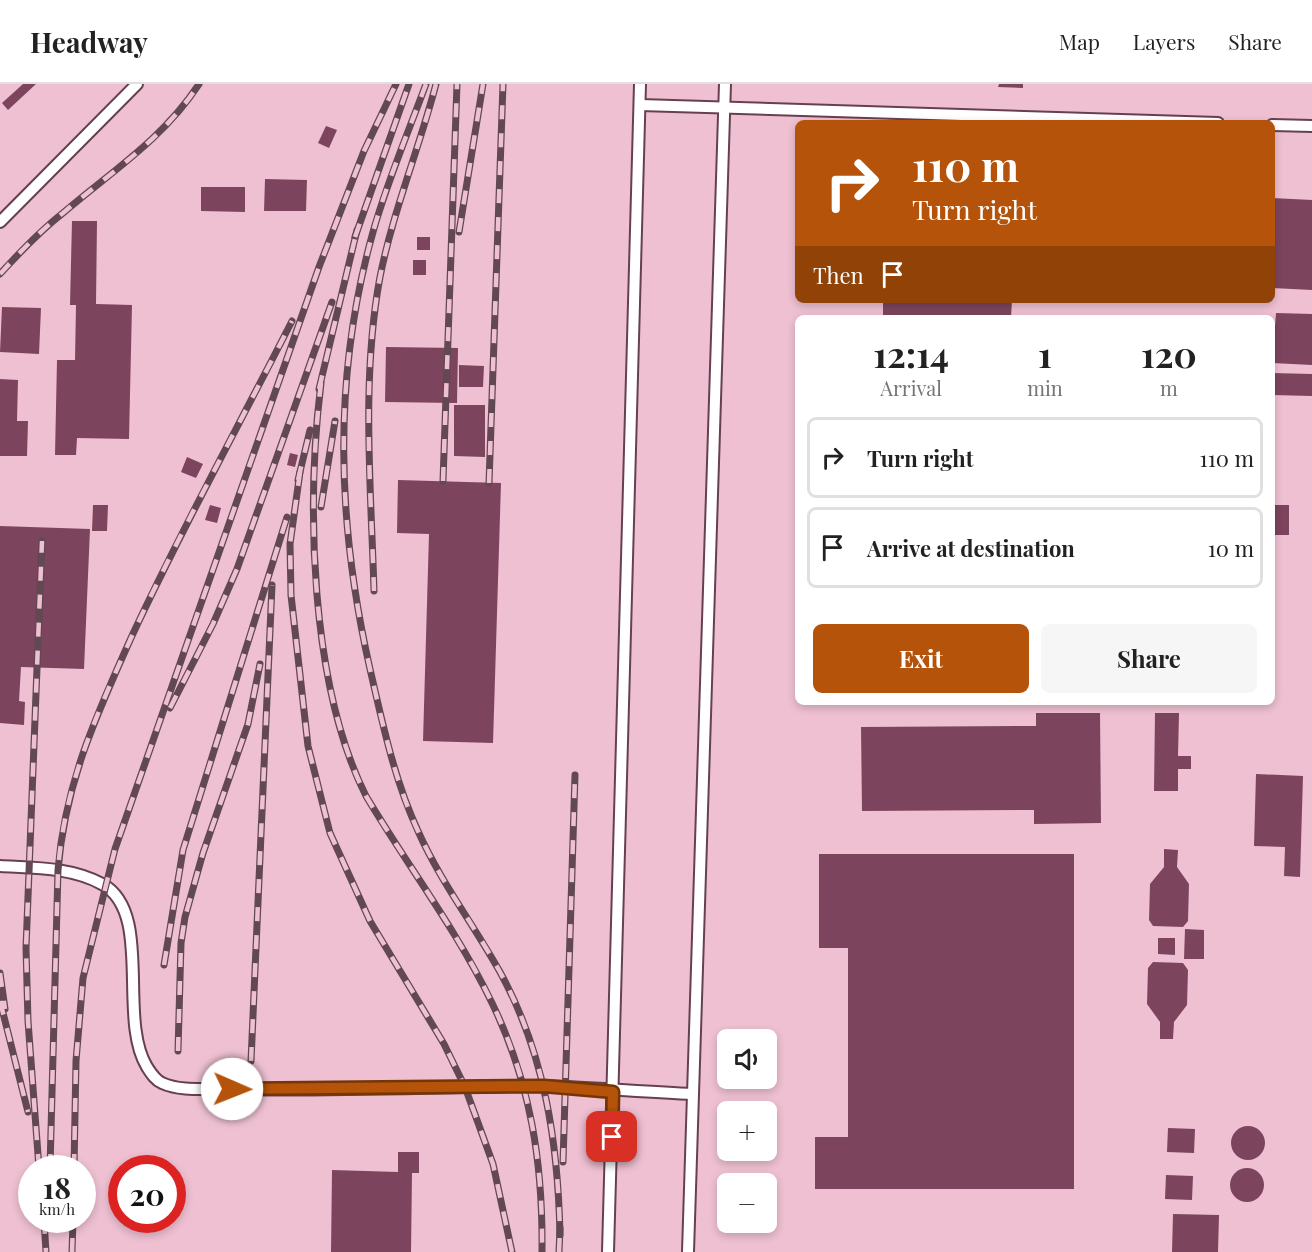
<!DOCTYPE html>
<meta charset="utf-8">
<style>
:root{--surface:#fff;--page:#f6f6f6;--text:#222;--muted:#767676;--line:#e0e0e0;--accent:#b45309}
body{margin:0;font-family:"Playfair Display",serif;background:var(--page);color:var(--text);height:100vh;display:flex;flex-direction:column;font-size:22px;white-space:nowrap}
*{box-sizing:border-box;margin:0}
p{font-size:20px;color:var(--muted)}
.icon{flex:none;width:33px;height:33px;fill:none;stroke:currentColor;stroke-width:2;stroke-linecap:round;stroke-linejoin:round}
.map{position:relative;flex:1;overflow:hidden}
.side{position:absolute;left:795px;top:231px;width:480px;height:390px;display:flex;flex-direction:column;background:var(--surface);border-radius:9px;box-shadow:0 3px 9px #0003}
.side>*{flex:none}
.banner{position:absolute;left:795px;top:36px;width:480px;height:183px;border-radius:9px;box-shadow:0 3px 9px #0003;background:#b45309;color:#fff;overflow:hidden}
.fabs{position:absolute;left:717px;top:945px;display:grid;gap:12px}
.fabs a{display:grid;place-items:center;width:60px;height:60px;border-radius:9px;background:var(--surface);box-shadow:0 3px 9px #0003;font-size:30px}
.speed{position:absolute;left:18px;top:1071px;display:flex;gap:12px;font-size:30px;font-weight:700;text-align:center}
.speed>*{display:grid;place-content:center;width:78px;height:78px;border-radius:50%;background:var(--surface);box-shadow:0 3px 9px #0003;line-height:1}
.speed small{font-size:15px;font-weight:400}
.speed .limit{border:9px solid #d22;background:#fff;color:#111}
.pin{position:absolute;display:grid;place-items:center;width:51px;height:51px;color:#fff;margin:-26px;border-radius:12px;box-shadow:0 3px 9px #0006}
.me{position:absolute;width:66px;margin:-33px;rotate:91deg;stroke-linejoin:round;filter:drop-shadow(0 0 4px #0008)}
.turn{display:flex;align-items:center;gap:21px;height:126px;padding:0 18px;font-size:27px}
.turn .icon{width:78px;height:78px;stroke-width:2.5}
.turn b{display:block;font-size:42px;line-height:51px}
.then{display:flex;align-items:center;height:57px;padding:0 18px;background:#0003;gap:12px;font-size:22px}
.eta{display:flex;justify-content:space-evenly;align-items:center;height:102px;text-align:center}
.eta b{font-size:36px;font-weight:700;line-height:42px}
.primary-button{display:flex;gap:12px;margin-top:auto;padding:12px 18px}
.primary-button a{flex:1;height:69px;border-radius:9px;background:var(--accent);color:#fff;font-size:24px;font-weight:700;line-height:69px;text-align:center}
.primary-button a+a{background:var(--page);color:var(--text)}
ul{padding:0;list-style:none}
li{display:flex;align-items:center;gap:18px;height:81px;margin:0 12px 9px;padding:0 6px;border:3px solid var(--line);border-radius:9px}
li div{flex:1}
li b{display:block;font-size:22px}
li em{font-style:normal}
header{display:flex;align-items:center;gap:36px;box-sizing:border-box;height:84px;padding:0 30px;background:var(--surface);border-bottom:2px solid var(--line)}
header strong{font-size:28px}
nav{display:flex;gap:33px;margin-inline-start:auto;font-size:21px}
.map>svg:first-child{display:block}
.building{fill:#7d445e}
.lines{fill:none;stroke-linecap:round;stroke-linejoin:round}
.service-casing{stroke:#664051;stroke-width:14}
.service{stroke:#fff;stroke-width:10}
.rail-casing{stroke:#614852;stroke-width:7}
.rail{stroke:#eec0d2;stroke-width:4.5;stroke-dasharray:14;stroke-linecap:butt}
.route-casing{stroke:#753606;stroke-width:15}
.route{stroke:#b45309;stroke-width:10}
</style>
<header>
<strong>Headway</strong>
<nav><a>Map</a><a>Layers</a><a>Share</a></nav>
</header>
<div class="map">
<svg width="1312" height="1168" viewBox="0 0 1312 1168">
<rect width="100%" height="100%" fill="#eec0d2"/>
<g class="building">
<path d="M23,0h13l-28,26 -6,-7z"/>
<path d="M999,0h24v4l-25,-1z"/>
<path d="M326,42l11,4 -8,18 -11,-5z"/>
<path d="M265,95l42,1 -1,31h-42z"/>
<path d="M201,103h44v25l-44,-1z"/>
<path d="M1272,114l40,2v90l-40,-2z"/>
<path d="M72,137h25l-1,83 36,1 -3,134 -52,-1 -1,17h-21l2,-95h18l1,-55h-6z"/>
<rect x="417" y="153" width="13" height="13"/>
<rect x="413" y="176" width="13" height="15"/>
<path d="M883,216h129l-1,18h-128z"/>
<path d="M2,223l39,1 -2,46 -39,-2z"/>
<path d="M1276,229l36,1v51l-40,-2v-37h3z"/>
<path d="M386,263l72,1 -1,55 -72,-1z"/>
<path d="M459,281l25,1 -1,21h-24z"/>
<path d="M1272,289l40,1v22l-40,-1z"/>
<path d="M0,295l18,1 -1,41h11l-1,35h-27z"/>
<path d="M454,321h31v52l-31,-1z"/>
<path d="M290,369l8,2 -3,12 -8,-2z"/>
<path d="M187,373l16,7 -7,14 -15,-6z"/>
<path d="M398,396l103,3 -8,260 -70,-2 6,-207 -32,-1z"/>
<path d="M93,421h15l-1,26h-15z"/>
<path d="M210,421l11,3 -4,15 -12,-3z"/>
<rect x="1272" y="421" width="17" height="30"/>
<path d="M0,442l90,3 -6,140 -63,-2 -2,34 6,1 -1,23 -24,-2z"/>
<path d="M1036,629h64l1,110 -67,1v-14l-172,1 -1,-84 175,-1z"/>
<path d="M1155,629h24l-1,43h13v13h-13v22h-24z"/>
<path d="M1256,690l47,2 -3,101 -16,-1 1,-29 -31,-1z"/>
<path d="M1164,765l14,1 -1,17 12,17 -1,37 -5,6 -30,-1 -4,-6 1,-36 14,-17z"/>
<path d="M819,770h255v335h-259v-52h33v-189h-29z"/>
<path d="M1185,845l19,1v29h-20z"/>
<path d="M1158,854h17v17l-17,-1z"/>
<path d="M1153,878l30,1 5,7 -1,35 -13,17 -1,17h-13v-17l-13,-18 1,-36z"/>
<circle cx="1248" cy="1059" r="17"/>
<path d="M1168,1044l27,1 -1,24 -27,-1z"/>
<path d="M398,1068h21v21h-7l-1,79h-80l1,-82 66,2z"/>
<circle cx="1247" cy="1101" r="17"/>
<path d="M1166,1091l27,1 -1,24 -27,-1z"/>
<path d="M1173,1130l46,1 -1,37h-46z"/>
</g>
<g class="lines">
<defs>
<g id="service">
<path d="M640,21l578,18"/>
<path d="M1272,41l40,1"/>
<path d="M0,138l137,-138"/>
<path d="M0,782c34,2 71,1 102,18 52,28 15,134 45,183 4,6 8,13 15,16 19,9 47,5 68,6 98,2 197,-2 295,-3 56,0 112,6 168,8"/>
<path d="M608,1168l32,-1168"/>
<path d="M688,1168l37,-1168"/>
</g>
</defs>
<use href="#service" class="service-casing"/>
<use href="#service" class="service"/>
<defs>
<g id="rail">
<path d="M426,0c-18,49 -39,98 -53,148 -41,146 -36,291 -3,437 13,56 24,110 48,162 22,50 56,94 82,141 45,82 58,171 60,263"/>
<path d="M459,148l24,-148"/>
<path d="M355,153l54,-153"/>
<path d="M0,190c20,-22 40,-43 63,-61 49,-42 100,-74 136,-129"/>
<path d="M321,299c-15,122 -11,302 45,413 41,69 91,134 126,207 39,81 51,160 50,249"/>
<path d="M319,305l38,-159"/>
<path d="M300,388l-10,72 1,51 17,151 22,87 40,88 74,123 21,43 28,77 19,88"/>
<path d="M298,396l12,-50"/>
<path d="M443,397l14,-397"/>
<path d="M489,399l14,-399"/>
<path d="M321,423l14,-86"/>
<path d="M374,507c-3,-104 -13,-212 6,-314 13,-66 39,-128 56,-193"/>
<path d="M170,624l43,-84 24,-55 95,-267"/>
<path d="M164,881l19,-115 104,-333"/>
<path d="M0,889l5,36"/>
<path d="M0,917l28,111"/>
<path d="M178,967l3,-108 4,-26 18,-64 45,-129 12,-60"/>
<path d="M251,977l21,-476"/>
<path d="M563,1078l12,-387"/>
<path d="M39,1084l-11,-147 -2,-73 16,-407"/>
<path d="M50,1084l8,-298c7,-87 38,-154 73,-232 50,-108 107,-211 161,-317"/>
<path d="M74,1084l2,-107 7,-83 32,-129 204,-582 45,-116 32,-67"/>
<path d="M44,1136l2,32"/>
<path d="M72,1168l1,-32"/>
<path d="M559,1168l1,-24"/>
</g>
</defs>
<use href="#rail" class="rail-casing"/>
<use href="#rail" class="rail"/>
</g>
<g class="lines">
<defs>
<path id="route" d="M232,1005l312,-3 69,6 -1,45"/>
</defs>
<use href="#route" class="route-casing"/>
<use href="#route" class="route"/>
</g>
</svg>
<div class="fabs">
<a><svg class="icon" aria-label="sound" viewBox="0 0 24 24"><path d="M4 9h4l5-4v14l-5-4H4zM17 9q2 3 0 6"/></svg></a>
<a>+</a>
<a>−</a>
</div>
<div class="speed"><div>18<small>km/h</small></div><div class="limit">20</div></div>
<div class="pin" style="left:612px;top:1053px;background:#d93025"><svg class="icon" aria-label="arrive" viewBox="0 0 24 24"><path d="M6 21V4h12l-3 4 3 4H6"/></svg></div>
<svg class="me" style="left:232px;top:1005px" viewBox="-20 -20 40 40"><circle r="19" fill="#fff"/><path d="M0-13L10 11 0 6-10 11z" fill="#b45309"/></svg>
<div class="banner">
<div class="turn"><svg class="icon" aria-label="right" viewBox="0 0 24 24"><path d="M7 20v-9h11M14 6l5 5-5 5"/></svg><div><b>110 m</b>Turn right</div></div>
<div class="then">Then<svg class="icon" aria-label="arrive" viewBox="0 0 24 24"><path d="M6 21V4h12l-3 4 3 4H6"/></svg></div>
</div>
<section class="side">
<div class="eta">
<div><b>12:14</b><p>Arrival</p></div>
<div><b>1</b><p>min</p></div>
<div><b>120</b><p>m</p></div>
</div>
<ul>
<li><svg class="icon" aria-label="right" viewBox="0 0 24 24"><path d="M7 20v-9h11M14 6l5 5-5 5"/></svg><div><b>Turn right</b></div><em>110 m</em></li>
<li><svg class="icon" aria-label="arrive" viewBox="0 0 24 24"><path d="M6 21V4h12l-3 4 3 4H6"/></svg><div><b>Arrive at destination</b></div><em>10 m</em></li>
</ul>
<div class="primary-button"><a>Exit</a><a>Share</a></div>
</section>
</div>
